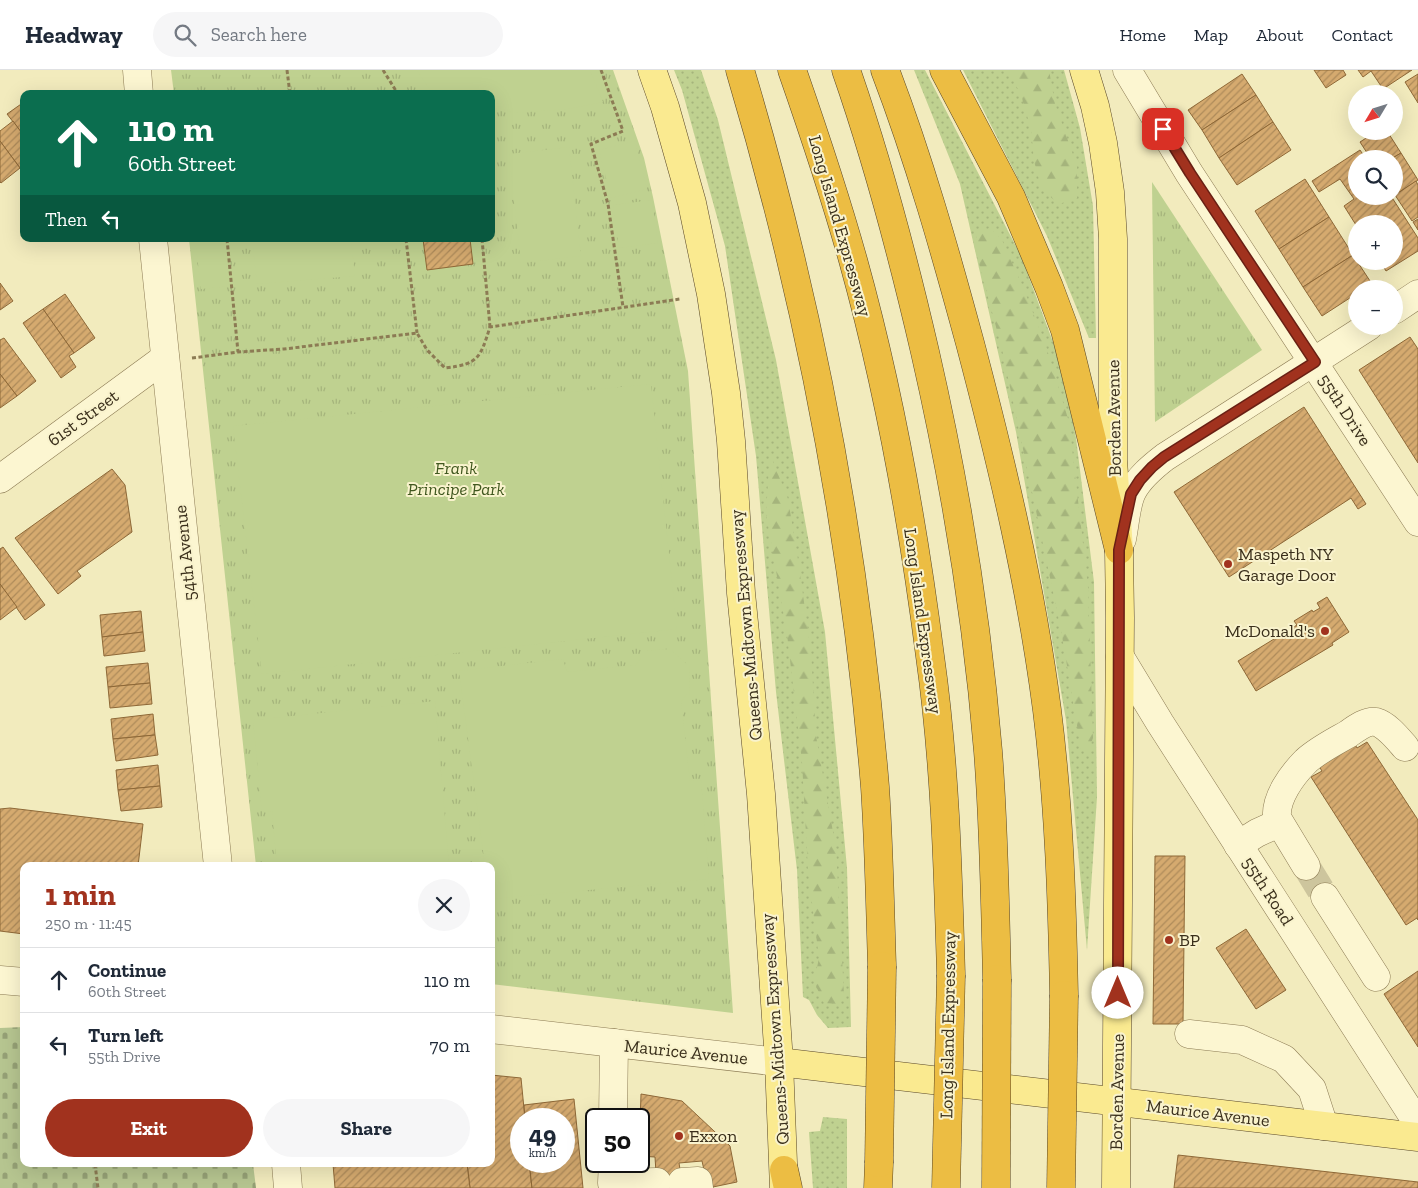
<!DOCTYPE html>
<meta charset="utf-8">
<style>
:root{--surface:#fff;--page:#f6f6f7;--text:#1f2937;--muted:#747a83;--line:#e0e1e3;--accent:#a1321e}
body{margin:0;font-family:"Zilla Slab",serif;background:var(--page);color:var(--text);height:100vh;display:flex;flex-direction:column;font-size:19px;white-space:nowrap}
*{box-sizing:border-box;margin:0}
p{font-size:16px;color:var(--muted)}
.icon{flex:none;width:28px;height:28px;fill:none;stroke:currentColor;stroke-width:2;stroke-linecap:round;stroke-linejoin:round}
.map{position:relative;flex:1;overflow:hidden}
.side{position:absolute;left:20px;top:792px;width:475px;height:305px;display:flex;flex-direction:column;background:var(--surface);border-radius:10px;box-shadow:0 5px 20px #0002}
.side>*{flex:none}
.banner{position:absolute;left:20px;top:20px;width:475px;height:152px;border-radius:10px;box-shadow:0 5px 20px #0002;background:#0b6e4f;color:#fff;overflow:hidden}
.needle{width:32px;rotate:232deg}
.fabs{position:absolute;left:1348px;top:15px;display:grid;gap:10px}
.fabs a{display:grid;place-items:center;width:55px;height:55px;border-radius:50%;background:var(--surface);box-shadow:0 5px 20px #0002;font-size:25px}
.speed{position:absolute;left:510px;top:1038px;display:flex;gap:10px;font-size:25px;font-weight:700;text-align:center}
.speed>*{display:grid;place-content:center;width:65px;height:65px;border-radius:50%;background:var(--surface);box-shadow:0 5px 20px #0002;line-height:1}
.speed small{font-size:12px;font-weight:400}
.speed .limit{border:2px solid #111;border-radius:8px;background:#fff;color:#111}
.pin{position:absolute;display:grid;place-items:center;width:42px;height:42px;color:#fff;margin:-21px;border-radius:10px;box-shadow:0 2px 8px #0006}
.me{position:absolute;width:55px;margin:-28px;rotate:0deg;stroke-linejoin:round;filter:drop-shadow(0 0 4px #0008)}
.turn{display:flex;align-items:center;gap:18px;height:105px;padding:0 25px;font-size:22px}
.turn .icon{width:65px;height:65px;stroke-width:2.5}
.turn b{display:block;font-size:35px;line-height:42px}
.then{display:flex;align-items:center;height:48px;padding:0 25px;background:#0003;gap:10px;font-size:19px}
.round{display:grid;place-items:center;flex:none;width:52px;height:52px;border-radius:26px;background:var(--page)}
.headline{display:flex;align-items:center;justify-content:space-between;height:85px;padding:0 25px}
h1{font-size:30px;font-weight:800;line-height:38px;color:var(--accent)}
.cta{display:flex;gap:10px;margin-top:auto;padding:10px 25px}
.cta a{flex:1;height:58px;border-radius:30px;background:var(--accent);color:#fff;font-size:20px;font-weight:800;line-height:58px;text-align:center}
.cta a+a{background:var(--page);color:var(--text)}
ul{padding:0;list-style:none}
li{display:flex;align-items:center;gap:15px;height:65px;padding:0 25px;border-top:1px solid var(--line)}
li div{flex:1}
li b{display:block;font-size:19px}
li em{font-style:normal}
header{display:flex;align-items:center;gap:30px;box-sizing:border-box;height:70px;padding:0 25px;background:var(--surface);border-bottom:1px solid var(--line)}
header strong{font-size:24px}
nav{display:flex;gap:28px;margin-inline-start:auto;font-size:18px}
.search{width:350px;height:45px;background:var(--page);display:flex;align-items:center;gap:12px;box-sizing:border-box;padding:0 18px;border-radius:28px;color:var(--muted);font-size:19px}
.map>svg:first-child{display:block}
.grass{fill:url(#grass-dots)}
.forest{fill:url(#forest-firs)}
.cemetery{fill:url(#cemetery-stones)}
.park{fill:url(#park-tufts)}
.pitch{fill:#bfd190}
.building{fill:url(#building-hatch);stroke:#8e6837}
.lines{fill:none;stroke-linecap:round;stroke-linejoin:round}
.minor-tunnel{stroke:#cdc59d;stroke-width:28;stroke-dasharray:28 14;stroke-linecap:butt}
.minor-casing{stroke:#8c7b54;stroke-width:29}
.major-casing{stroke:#594729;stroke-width:29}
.highway-casing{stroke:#594729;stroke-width:29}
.path{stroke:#8c7b54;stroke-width:3;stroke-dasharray:4 2.5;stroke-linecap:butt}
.minor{stroke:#fcf6d1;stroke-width:28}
.major{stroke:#faea90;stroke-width:28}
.highway{stroke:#ecbd43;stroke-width:28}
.highway-bridge-casing{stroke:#594729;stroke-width:29;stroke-linecap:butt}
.highway-bridge{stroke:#ecbd43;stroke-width:28}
.route-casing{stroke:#692014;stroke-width:12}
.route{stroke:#a1321e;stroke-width:9}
.poi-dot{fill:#a1321e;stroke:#f9f3cd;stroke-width:2}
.labels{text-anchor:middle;stroke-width:4;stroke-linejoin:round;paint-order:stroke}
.street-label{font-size:18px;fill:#3a2f1b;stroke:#f9f3cd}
.park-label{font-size:18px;font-style:italic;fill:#41581f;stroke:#f9f3cd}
.poi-label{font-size:18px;fill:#3a2f1b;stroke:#f9f3cd;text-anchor:start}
</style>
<header>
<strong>Headway</strong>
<div class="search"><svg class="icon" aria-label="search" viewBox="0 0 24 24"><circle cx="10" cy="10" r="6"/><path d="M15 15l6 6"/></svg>Search here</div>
<nav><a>Home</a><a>Map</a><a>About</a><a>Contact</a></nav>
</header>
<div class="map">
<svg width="1418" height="1118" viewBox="0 0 1418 1118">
<defs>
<pattern id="grass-dots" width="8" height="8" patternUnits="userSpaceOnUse" patternTransform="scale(1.25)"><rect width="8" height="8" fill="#bfd190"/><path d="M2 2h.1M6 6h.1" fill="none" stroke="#a5b47c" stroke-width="1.8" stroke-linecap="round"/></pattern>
<pattern id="forest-firs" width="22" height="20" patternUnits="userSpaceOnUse" patternTransform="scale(1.25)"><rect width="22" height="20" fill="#bfd190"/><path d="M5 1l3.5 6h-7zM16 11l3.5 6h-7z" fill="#a5b47c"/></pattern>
<pattern id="cemetery-stones" width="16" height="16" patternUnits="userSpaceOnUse" patternTransform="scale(1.25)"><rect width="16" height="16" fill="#b6c590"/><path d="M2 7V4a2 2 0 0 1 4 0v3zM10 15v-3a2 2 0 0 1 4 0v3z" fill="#95a075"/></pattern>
<pattern id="park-tufts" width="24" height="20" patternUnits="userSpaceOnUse" patternTransform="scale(1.25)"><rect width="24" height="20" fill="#bfd190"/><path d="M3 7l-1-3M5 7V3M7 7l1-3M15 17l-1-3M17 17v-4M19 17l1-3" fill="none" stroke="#a5b47c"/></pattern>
<pattern id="building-hatch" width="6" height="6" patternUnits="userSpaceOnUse" patternTransform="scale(1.25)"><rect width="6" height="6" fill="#d5aa6f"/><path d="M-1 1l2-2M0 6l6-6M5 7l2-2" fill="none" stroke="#ae8b5a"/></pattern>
</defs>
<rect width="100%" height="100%" fill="#f2ebbd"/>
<g class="grass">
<path d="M674,0h27l17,50 58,240 49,272 22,236 4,159 -23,1 -11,-13 -8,-15 -6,-3 -6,-127 -21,-178 -20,-236 -31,-210 -43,-156z"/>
<path d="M914,0h11l96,186 42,113 13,69 18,144 3,215 -10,153 -21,-230 -50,-288 -56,-248z"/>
<path d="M963,0h101l16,58 13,78 3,132h-7l-42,-102z"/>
<path d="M823,1047l24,2v69h-34l-4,-56 11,-1z"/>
</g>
<g class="forest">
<path d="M1008,0h41l6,34 22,62v32l-18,6 -17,-14 -8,-29 -3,-32 -10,-34z"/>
<path d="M990,158l12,12 22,50 21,53 24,79 19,165 5,151 -4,11h-8l-20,-119 -59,-281 -28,-104 4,-13z"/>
<path d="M770,384l18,45 11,67 12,87 5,83 20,113 8,146 -7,9 -13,-1 -10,-21 5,-24 -11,-87 -6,-109 -15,-128 -21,-121z"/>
</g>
<path class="cemetery" d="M24,957v137h229l3,24h-256v-160z"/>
<g class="park">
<path d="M171,0h442l31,88 9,39 35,174 45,642 -242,-29v-118h-235l-67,-627h302v-145h-317z"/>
<path d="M1152,112l110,168 -107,72z"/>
</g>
<g class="pitch">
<path d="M417,0h173l13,32 -35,7 -54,4 -23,-7v-12h-45l-17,-5z"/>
<path d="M635,71l12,48 -36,9 -12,-48z"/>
<path d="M569,77l12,109 -60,7 -12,-109z"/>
<path d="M652,130l6,43 -39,5 -6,-43z"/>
<path d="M195,169h31l5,47 -30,3z"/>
<path d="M252,169h99l4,37 -98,8z"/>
<path d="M651,314l26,245 -415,45 -29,-248z"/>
<path d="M670,579l19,17 1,28 -4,1 -5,7 9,79 11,-1 8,99 -218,20v-33h-6l-26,-195 104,-12 4,13 69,-7 5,-7v-7z"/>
<path d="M435,631l14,165h-172l-5,-55 -10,1 -9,-92z"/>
</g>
<g class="building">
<path d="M1314,0h29l3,5 -20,13z"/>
<path d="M1358,0h54l-29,19 -12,-18 -8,6z"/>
<path d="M1242,4l14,21 -54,35 -14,-20z"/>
<path d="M1418,4v29l-13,-21z"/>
<path d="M1256,25l17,27 -54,36 -17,-28z"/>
<path d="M24,32v34l-17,-22z"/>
<path d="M13,51l11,15v30l-4,2 -20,-27v-10z"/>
<path d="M1273,52l18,28 -54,35 -18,-27z"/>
<path d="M1377,61h10l14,22 -10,6h-20l-11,-17z"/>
<path d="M0,71l20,27 -19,15 -1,-1z"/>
<path d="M1360,80l6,9h-10v37h35l27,42v13l-32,20 -6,-10h14v-37l-38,1 -12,-19 10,-7 -14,-20 -21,13 -7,-11z"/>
<path d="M1401,83l17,27 -23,15 -1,-36h-3z"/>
<path d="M1305,109l24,38 -50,32 -24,-38z"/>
<path d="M1416,111l2,4v32l-6,4 -17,-26z"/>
<path d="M1329,147l24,38 -50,32 -24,-38z"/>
<path d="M1418,149v11l-5,-8z"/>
<path d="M423,169h47l3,25 -46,6z"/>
<path d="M1353,185l19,29 -7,5h-9v5l-34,22 -19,-29z"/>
<path d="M0,213l13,18 -13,9z"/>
<path d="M65,224l30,44 -21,15 -31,-44z"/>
<path d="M43,239l31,44 -5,3 7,11 -15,11 -38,-55z"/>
<path d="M1410,267l8,12v114l-59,-93z"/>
<path d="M4,268l32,43 -19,15 -17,-22v-34z"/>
<path d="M0,304l17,22 -17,12z"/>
<path d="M1304,337l62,97 -8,5 -7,-11 -122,79 -55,-85z"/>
<path d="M112,399l13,16 7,47 -55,39 4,5 -23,18 -43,-56z"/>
<path d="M3,477l42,58 -20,15 -25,-36v-35z"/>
<path d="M0,514l17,23 -17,13z"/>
<path d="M1327,527l22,35 -17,11 1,2 -77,46 -18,-30 59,-36 -3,-4 18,-11 1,2 7,-4 -3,-5z"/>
<path d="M141,541l2,21 -41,5 -2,-22z"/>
<path d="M143,562l2,19 -41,5 -2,-19z"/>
<path d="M148,593l2,20 -42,4 -2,-20z"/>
<path d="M150,613l2,21 -42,4 -2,-21z"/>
<path d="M153,644l2,21 -42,4 -2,-20z"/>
<path d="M155,665l3,20 -42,6 -3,-22z"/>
<path d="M1351,667l6,11 10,-6 51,78v100l-1,-2 -11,7 -95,-148 11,-6 -7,-11z"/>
<path d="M158,695l2,21 -42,4 -2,-20z"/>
<path d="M160,716l2,21 -41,4 -3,-21z"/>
<path d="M10,738l133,16 -5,42h-114v68l-24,-3v-122z"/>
<path d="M1155,786h30l-2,168h-30z"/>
<path d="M1246,859l40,61 -30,19 -40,-61z"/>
<path d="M1418,901v76l-34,-53z"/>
<path d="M491,1005l30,3 4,41h-4v42h8l3,27h-62l-3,-24h24z"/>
<path d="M641,1024l41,7 48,45 7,36 -29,6 -6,-27 -23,2 4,25h-26l-2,-31 -16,-1z"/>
<path d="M574,1029l9,89h-51l-3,-27h35v-42h-39l-1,-14z"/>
<path d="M1178,1085l240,27v6h-244z"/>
<path d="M333,1094h134l3,24h-135z"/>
</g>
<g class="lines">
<path class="minor-tunnel" d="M1306,796l19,31"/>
<defs>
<g id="minor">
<path d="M137,0l2,24"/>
<path d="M1127,0l62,103 229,349"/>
<path d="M153,169l65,627"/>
<path d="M1394,240l24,-16"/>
<path d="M0,409l165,-121"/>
<path d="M1122,469c3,-14 4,-35 10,-47 7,-14 20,-25 33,-35l204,-131"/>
<path d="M1120,587l40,66 258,401"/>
<path d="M1238,775l19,-12 22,-10"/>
<path d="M1306,796l-29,-48c-2,-20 15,-43 29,-57 12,-11 28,-19 42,-27 7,-5 19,-14 28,-12 11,3 22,17 29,25"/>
<path d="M1325,827l51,80"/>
<path d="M0,910l24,2"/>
<path d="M491,959l288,33"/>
<path d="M1189,964l53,6 42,19 28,30 12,37"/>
<path d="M613,1049l1,-76"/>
<path d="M613,1091l-1,22 45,-1"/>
<path d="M286,1094l2,24"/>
<path d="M682,1112l16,-1 1,7"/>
</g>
<g id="major">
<path d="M652,0l13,37 27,96 19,91 15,99 5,48 10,152 20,201 18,268 5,126"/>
<path d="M1084,0l11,36 8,37 7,49 3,47v221l6,90 1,68 -4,570"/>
<path d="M779,992l639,75"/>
</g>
<g id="highway">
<path d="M740,0c70,234 115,474 135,717 4,60 5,119 7,179"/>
<path d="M792,0c22,63 43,126 61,190 36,129 60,263 77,396 15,106 18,213 21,319"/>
<path d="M846,0c32,92 57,187 79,282 30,131 52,265 63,399 6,76 7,152 9,228"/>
<path d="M885,0c34,89 60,181 85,273 32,121 61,243 77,367 12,95 15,190 17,285"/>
<path d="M944,0l67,127 38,90 16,43 54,220"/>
<path d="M784,1100l4,18"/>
<path d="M878,1118l1,-25"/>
</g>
</defs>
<use href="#minor" class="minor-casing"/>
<use href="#major" class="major-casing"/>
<use href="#highway" class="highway-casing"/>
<g class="path">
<path d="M287,0l3,24"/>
<path d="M383,0l15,24"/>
<path d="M601,0l22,61 -32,13 17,60 15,103"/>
<path d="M227,169l11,113"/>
<path d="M406,169l11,94"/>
<path d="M482,169l8,88"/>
<path d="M192,288l46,-6 46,-3 133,-16 10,17 18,18c34,-4 35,-10 45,-41l190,-28"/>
<path d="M95,1094l3,24"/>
</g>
<use href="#minor" class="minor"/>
<use href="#major" class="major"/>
<use href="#highway" class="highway"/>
<defs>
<g id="highway-bridge">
<path d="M879,1093l3,-197"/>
<path d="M946,1118l5,-213"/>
<path d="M996,1118l1,-209"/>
<path d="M1061,1118l3,-193"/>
</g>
</defs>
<use href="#highway-bridge" class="highway-bridge-casing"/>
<use href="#highway-bridge" class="highway-bridge"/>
</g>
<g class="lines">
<defs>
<path id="route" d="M1118,923l1,-443 12,-56 9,-14 12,-13 12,-10 151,-95 -125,-189 -27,-44"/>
</defs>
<use href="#route" class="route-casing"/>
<use href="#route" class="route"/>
</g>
<g class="poi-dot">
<circle cx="1228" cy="494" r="5"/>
<circle cx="1325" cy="561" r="5"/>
<circle cx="1169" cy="870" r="5"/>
<circle cx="679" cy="1066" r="5"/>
</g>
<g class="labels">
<g class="street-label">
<text transform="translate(840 156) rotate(74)" y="6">Long Island Expressway</text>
<text transform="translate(1345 340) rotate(57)" y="6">55th Drive</text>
<text transform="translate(83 348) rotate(-36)" y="6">61st Street</text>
<text transform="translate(1114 348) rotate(-91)" y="6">Borden Avenue</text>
<text transform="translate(185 483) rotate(-96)" y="6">54th Avenue</text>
<text transform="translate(923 551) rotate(82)" y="6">Long Island Expressway</text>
<text transform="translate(746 555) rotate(-95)" y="6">Queens-Midtown Expressway</text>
<text transform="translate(1268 821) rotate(57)" y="6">55th Road</text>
<text transform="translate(948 955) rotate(-89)" y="6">Long Island Expressway</text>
<text transform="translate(775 959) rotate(-94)" y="6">Queens-Midtown Expressway</text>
<text transform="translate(686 982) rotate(6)" y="6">Maurice Avenue</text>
<text transform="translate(1117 1022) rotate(-89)" y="6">Borden Avenue</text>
<text transform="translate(1208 1043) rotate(7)" y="6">Maurice Avenue</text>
</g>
<g class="park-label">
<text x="456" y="404">Frank<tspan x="456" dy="21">Principe Park</tspan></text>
</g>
<g class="poi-label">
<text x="1238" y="490">Maspeth NY<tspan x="1238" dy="21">Garage Door</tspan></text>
<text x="1315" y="567" text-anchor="end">McDonald's</text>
<text x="1179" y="876">BP</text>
<text x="689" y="1072">Exxon</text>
</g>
</g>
</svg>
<div class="fabs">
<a><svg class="needle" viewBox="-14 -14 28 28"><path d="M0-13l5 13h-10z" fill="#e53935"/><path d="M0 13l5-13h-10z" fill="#747a83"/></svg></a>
<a><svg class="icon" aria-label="search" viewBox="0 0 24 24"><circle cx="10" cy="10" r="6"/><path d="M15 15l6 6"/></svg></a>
<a>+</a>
<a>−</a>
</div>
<div class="speed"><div>49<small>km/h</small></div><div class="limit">50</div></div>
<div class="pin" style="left:1163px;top:59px;background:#d93025"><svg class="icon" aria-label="arrive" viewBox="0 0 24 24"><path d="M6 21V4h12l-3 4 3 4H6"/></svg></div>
<svg class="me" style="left:1118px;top:923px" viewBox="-20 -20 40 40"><circle r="19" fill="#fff"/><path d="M0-13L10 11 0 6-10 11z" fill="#a1321e"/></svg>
<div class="banner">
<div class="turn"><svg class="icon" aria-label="ahead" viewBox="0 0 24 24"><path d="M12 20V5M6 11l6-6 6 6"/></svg><div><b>110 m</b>60th Street</div></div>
<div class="then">Then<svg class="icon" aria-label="left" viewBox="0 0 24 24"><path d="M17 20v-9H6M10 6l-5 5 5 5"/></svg></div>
</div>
<section class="side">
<div class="headline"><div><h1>1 min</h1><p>250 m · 11:45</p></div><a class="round"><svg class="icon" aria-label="close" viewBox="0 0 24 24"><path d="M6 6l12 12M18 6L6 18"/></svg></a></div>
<ul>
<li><svg class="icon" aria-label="ahead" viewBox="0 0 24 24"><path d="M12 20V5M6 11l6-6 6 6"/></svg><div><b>Continue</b><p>60th Street</p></div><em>110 m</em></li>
<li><svg class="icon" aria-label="left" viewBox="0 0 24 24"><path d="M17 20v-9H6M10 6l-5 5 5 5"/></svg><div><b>Turn left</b><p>55th Drive</p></div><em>70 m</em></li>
</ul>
<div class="cta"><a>Exit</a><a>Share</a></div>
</section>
</div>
